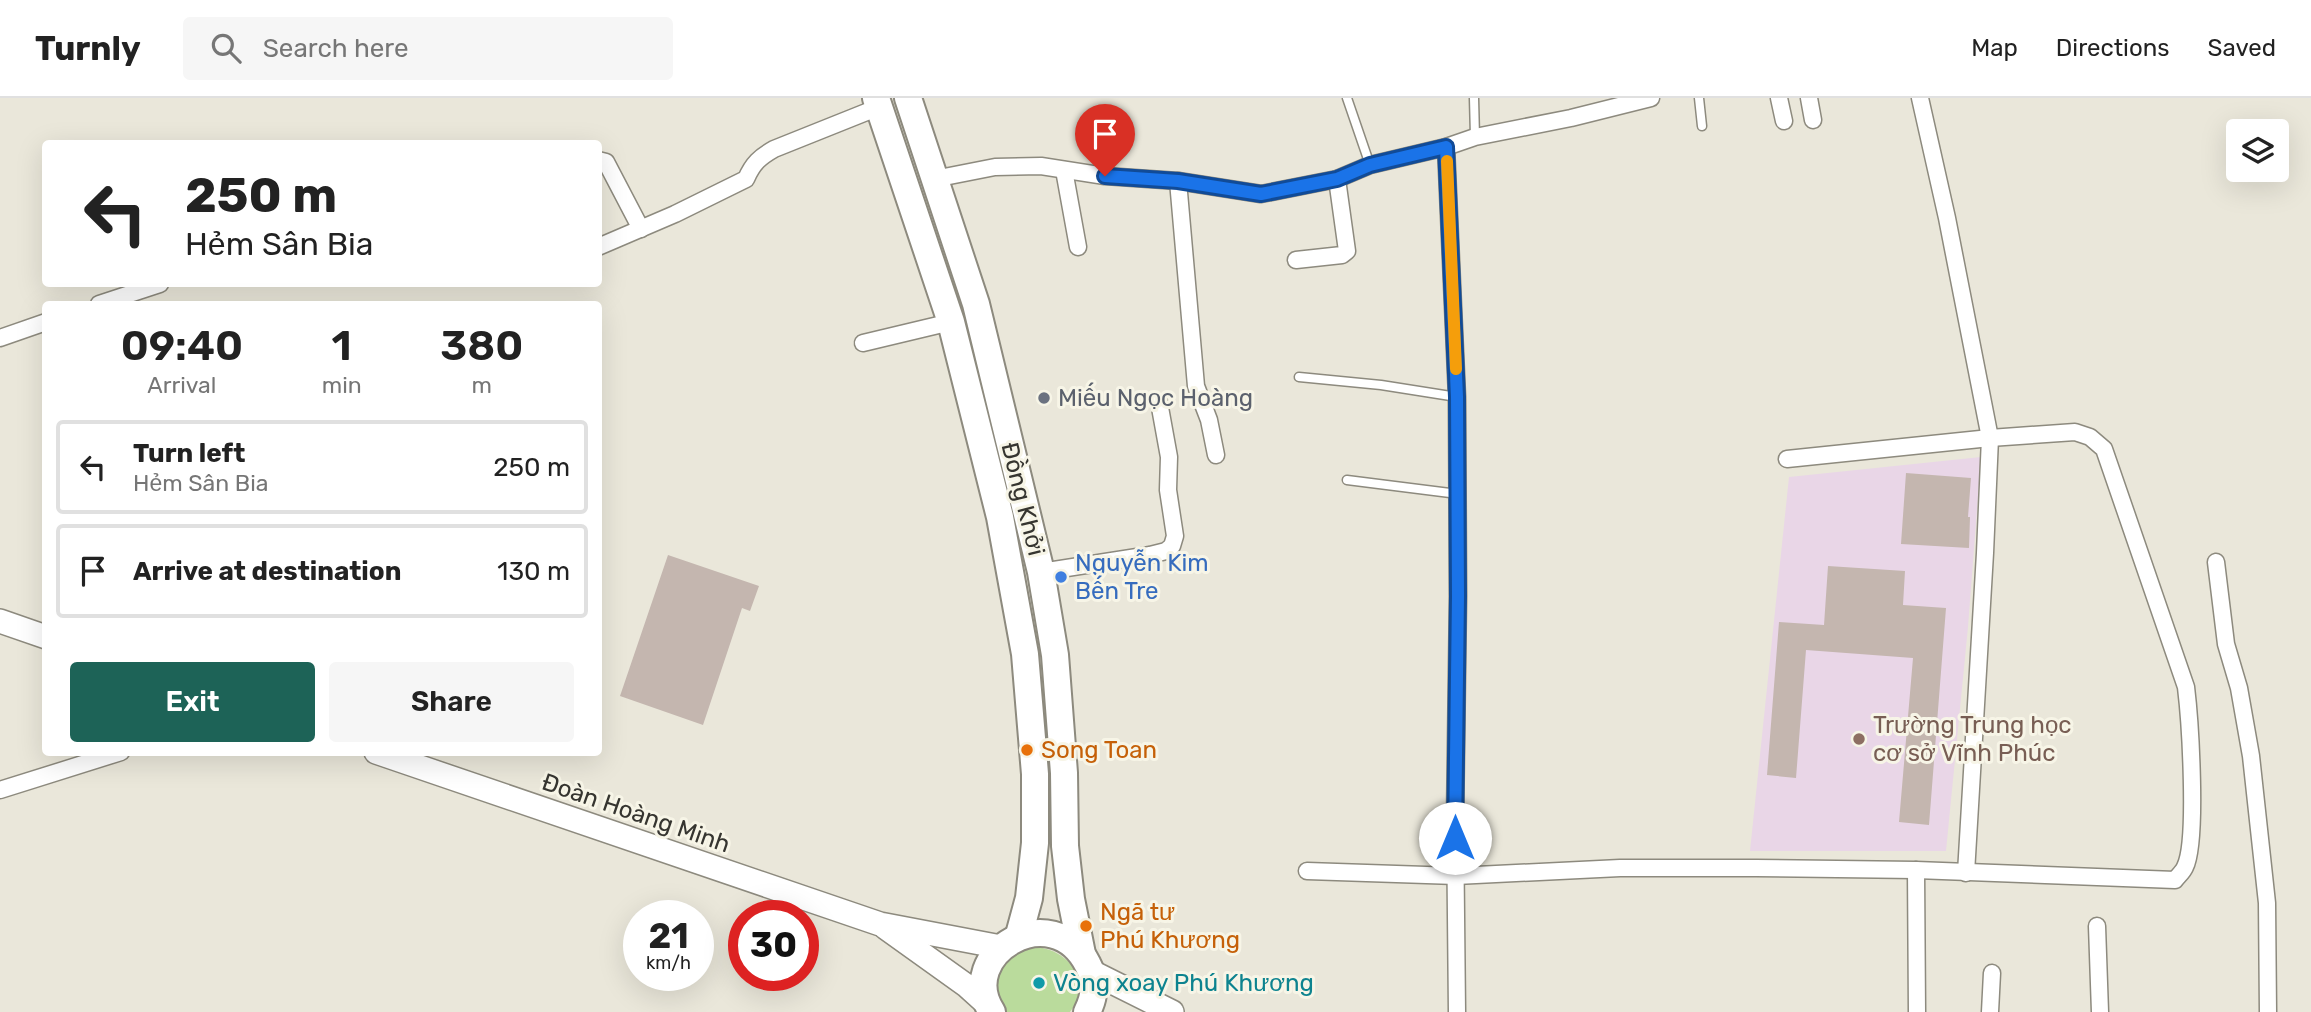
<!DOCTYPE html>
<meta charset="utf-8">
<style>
:root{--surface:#fff;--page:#f6f6f6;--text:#222;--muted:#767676;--line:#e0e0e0;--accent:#1d6357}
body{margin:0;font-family:Rubik,sans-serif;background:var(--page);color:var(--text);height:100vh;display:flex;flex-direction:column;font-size:26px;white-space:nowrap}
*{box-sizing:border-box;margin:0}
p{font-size:23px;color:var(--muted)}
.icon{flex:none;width:38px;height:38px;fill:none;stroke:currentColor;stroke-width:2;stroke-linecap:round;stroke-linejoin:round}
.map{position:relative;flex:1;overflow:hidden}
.panel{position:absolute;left:42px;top:203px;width:560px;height:455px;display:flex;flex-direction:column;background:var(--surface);border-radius:7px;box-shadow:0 7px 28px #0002}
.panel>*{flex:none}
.guide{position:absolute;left:42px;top:42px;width:560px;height:147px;border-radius:7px;box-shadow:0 7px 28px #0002;background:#fff;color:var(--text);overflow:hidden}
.tools{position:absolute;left:2226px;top:21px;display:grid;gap:14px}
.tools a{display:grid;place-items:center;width:63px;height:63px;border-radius:7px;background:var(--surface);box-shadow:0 7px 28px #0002;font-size:35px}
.speed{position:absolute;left:623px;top:802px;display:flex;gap:14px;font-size:35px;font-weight:700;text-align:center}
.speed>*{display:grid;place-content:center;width:91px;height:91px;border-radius:50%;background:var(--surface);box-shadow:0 7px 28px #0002;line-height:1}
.speed small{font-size:18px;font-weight:400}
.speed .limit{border:10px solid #d22;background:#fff;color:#111}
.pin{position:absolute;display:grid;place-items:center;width:60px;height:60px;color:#fff;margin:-72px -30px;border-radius:50% 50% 50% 0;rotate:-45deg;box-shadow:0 0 7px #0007}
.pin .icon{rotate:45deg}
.me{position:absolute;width:77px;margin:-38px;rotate:0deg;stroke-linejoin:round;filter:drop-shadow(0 0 5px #0008)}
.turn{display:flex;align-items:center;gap:24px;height:147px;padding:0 28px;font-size:32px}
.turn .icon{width:91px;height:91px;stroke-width:2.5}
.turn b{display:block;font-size:49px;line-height:60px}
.eta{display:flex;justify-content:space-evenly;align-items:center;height:119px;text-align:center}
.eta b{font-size:42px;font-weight:600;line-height:49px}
.button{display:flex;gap:14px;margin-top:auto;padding:14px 28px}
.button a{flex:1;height:80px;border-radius:7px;background:var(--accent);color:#fff;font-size:28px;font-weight:600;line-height:80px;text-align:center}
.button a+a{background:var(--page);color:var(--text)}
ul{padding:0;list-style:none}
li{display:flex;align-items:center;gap:21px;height:94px;margin:0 14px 10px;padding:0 14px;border:4px solid var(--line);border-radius:7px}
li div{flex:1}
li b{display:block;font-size:26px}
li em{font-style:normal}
header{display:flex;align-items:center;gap:42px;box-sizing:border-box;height:98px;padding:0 35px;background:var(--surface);border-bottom:2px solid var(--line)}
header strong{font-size:33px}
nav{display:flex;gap:38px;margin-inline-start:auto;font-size:24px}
.search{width:490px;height:63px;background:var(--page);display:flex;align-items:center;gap:18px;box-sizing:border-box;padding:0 24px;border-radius:7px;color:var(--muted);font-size:26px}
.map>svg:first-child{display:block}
.education{fill:#e9d6e7}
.green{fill:#badb9c}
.building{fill:#c4b6af}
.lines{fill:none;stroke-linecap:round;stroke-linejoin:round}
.service-casing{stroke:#8d8a7e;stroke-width:11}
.minor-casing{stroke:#8d8a7e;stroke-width:19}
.secondary-casing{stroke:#8d8a7e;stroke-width:26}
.primary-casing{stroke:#8d8a7e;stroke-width:30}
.service{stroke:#fff;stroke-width:8}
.minor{stroke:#fff;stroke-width:16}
.secondary{stroke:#fff;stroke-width:23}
.primary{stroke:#fff;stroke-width:26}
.route-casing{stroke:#114b97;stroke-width:18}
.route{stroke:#1a73e8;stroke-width:12}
.slow{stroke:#f59e0b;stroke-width:12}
.worship-dot{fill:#6b7280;stroke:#f7f5e7;stroke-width:2.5}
.shop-dot{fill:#3f7fe0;stroke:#f7f5e7;stroke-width:2.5}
.education-dot{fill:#8d6e63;stroke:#f7f5e7;stroke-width:2.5}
.food-dot{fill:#e8710a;stroke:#f7f5e7;stroke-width:2.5}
.culture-dot{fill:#0f9aa8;stroke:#f7f5e7;stroke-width:2.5}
.labels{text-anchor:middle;stroke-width:6;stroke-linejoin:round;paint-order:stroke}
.worship-label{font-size:24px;fill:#5b616d;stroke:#f7f5e7;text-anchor:start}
.street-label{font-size:24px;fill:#363530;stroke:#f7f5e7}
.shop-label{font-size:24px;fill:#366cbe;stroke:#f7f5e7;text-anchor:start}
.education-label{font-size:24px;fill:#785e54;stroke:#f7f5e7;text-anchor:start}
.food-label{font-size:24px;fill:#c56008;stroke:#f7f5e7;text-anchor:start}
.culture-label{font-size:24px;fill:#0d838f;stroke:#f7f5e7;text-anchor:start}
</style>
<header>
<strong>Turnly</strong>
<div class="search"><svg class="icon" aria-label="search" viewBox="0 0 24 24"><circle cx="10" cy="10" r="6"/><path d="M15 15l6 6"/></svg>Search here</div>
<nav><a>Map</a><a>Directions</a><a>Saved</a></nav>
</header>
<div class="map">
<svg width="2311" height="914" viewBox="0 0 2311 914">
<rect width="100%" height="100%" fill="#eae7da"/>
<path class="education" d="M1981,359l-13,170 -22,224h-196l39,-374z"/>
<path class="green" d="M1037,849c33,4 56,35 33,65h-65c-17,-32 -3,-60 32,-65z"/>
<g class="building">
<path d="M1906,375l65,5 -3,39h2l-1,31 -68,-4z"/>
<path d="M668,457l91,31 -9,25 -8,-3 -39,117 -83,-29z"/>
<path d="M1828,468l77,5 -2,34 43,3 -17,217 -30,-3 14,-164 -107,-8 -10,128 -29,-3 12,-153 45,3z"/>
</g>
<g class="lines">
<defs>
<g id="service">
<path d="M1347,0l23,67"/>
<path d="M1474,0l1,39"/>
<path d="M1699,0l3,28"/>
<path d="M1299,279l82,8 76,12"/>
<path d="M1347,382l111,14"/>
</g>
<g id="minor">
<path d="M1779,0l5,23"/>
<path d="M1809,0l4,22"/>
<path d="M1920,0l27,120 43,220 -5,115 -19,320"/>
<path d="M1446,49l11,250 1,199 -3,224 2,192"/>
<path d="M598,62l8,2 35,67"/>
<path d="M1064,72l14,77"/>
<path d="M934,81l61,-12 46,-1 64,10 73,5 83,13 76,-15 33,-14 76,-18 29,-10 96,-19 80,-20"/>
<path d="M1178,83l18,205 13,34 7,35"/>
<path d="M598,149l77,-33 71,-35c7,-16 14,-22 28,-30l105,-42"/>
<path d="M1296,162l46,-5 5,-4 -10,-72"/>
<path d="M99,206l61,-20"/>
<path d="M0,240l46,-16"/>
<path d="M863,245l88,-21"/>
<path d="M2216,464l10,82 13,44 12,68 16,147 1,109"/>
<path d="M1041,474l109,-17 16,-4 6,-5 3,-10 -7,-46 1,-33 -10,-55"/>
<path d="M0,692l121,-38"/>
<path d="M1916,772l1,142"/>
<path d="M1307,773l149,5 164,-8h136l160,2 259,10c3,-4 8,-8 10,-13 13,-26 5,-147 1,-180l-82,-238 -14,-12 -15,-5 -85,6 -203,21"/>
<path d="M2097,828l3,86"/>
<path d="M1990,914l2,-39"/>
</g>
<g id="secondary">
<path d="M0,523l46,16"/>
<path d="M376,654l504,172 121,23"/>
<path d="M886,830l81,58 21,19"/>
<path d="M1092,874l80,40"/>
</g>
<g id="primary">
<path d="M876,0l75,224 49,195 25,137 10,120v69l-6,55 -10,37"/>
<path d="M908,0l68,206 65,268 14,83 9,118 1,73 6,53 11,55"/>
<path d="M992,914c-38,-58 61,-117 96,-47 8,15 7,32 -1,47"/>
</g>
</defs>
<use href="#service" class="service-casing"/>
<use href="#minor" class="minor-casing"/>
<use href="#secondary" class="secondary-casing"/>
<use href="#primary" class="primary-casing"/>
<use href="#service" class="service"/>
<use href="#minor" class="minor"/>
<use href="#secondary" class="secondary"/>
<use href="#primary" class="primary"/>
</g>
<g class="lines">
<defs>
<path id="route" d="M1105,78l73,5 83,13 76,-15 33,-14 76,-18 11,250 1,199 -3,242"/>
</defs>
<use href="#route" class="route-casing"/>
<use href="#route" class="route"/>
<path class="slow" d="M1447,63l9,208"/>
</g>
<circle class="worship-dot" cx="1044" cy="300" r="7"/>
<circle class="shop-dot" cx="1061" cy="479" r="7"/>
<circle class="education-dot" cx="1859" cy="641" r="7"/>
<g class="food-dot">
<circle cx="1027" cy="652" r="7"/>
<circle cx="1086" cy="828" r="7"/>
</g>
<circle class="culture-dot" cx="1039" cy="885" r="7"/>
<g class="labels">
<g class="worship-label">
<text x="1058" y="308">Miếu Ngọc Hoàng</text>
</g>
<g class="street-label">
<text transform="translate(1023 401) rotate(76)" y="8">Đồng Khởi</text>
<text transform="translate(636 715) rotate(19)" y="8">Đoàn Hoàng Minh</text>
</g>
<g class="shop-label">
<text x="1075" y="473">Nguyễn Kim<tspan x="1075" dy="28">Bến Tre</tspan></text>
</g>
<g class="education-label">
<text x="1873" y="635">Trường Trung học<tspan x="1873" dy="28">cơ sở Vĩnh Phúc</tspan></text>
</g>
<g class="food-label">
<text x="1041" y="660">Song Toan</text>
<text x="1100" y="822">Ngã tư<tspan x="1100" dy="28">Phú Khương</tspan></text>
</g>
<g class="culture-label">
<text x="1053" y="893">Vòng xoay Phú Khương</text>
</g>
</g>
</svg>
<div class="tools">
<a><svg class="icon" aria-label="layers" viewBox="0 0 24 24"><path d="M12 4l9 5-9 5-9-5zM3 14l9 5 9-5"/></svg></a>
</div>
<div class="speed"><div>21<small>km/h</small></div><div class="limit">30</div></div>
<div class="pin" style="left:1105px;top:78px;background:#d93025"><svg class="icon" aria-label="arrive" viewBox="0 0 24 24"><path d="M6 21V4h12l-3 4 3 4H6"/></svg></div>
<svg class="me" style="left:1455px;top:740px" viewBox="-20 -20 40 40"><circle r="19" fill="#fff"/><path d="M0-13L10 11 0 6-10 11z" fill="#1a73e8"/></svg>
<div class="guide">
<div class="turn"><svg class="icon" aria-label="left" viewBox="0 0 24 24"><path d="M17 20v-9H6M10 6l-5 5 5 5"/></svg><div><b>250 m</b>Hẻm Sân Bia</div></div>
</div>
<section class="panel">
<div class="eta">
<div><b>09:40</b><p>Arrival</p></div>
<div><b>1</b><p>min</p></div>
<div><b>380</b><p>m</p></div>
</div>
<ul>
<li><svg class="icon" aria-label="left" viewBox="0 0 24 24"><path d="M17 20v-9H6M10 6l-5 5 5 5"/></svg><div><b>Turn left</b><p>Hẻm Sân Bia</p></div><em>250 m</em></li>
<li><svg class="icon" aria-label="arrive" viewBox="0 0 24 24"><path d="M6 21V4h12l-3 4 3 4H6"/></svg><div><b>Arrive at destination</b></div><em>130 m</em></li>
</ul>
<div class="button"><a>Exit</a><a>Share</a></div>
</section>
</div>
